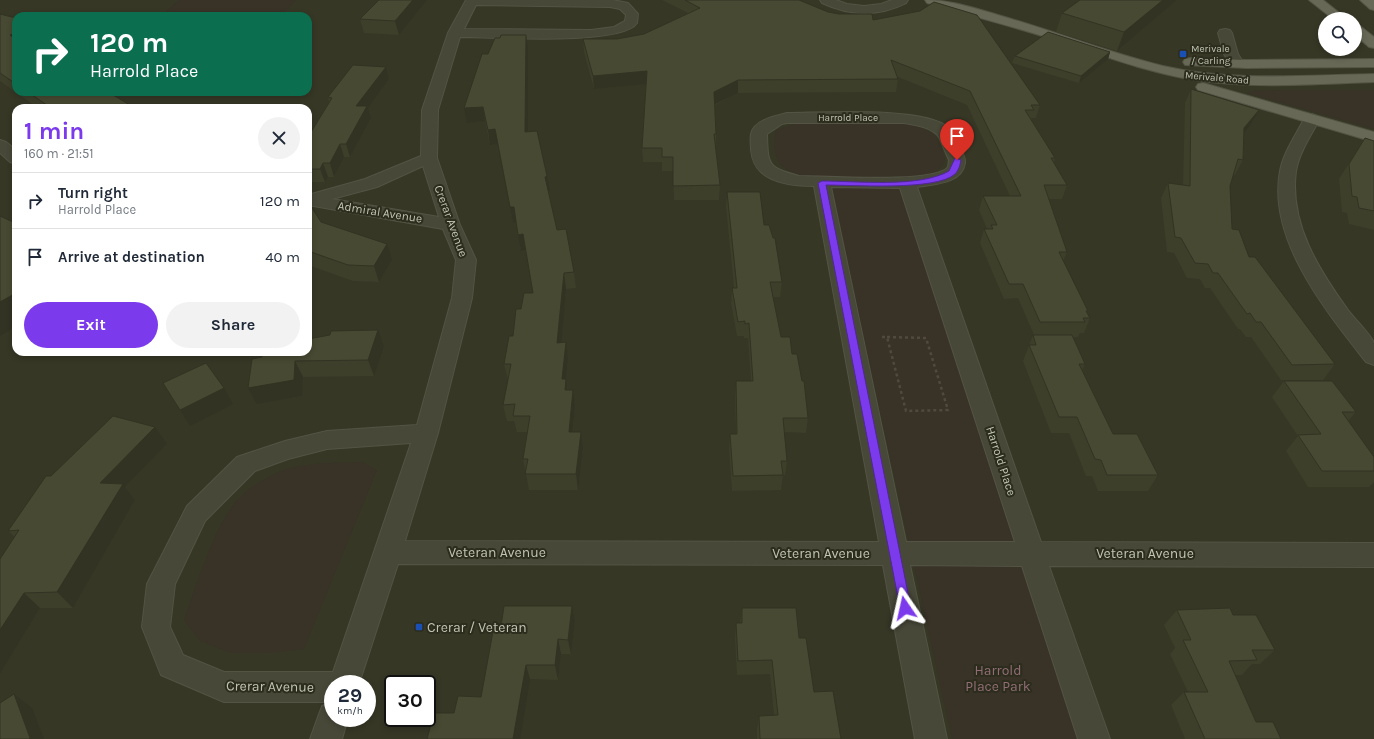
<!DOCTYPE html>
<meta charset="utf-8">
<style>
:root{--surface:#fff;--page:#f2f2f3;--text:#1f2937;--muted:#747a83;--line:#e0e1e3;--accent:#7c3aed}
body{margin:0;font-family:Karla,sans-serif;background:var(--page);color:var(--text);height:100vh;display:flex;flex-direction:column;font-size:15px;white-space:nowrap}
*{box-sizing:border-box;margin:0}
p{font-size:13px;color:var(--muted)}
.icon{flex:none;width:22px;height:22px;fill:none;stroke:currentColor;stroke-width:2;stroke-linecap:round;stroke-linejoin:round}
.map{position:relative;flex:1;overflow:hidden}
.side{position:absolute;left:12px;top:104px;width:300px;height:252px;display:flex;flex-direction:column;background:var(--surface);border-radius:12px;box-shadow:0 2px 6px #0003}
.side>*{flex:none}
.banner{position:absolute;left:12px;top:12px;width:300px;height:84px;border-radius:12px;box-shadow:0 2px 6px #0003;background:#0b6e4f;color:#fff;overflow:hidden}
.fabs{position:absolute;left:1318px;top:12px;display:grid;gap:8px}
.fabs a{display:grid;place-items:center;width:44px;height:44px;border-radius:50%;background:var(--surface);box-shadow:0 2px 6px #0003;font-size:20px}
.speed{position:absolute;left:324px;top:675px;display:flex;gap:8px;font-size:20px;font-weight:700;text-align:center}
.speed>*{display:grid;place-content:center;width:52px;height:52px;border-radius:50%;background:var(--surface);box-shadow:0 2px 6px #0003;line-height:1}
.speed small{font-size:10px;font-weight:400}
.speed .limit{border:2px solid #111;border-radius:6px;background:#fff;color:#111}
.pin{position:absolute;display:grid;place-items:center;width:34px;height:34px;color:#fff;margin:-41px -17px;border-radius:50% 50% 50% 0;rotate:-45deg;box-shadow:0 0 4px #0007}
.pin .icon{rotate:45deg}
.me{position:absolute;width:44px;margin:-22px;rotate:349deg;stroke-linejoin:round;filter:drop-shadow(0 0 3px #0008)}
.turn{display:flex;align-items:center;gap:14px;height:84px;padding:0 12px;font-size:18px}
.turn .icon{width:52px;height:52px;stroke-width:2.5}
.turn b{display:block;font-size:28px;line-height:34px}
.round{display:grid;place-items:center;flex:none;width:42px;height:42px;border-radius:21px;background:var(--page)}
.summary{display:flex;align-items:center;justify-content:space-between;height:68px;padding:0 12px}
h1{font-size:24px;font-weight:700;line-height:30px;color:var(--accent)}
.action{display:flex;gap:8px;margin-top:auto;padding:8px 12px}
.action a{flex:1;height:46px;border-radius:24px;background:var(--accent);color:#fff;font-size:16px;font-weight:700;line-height:46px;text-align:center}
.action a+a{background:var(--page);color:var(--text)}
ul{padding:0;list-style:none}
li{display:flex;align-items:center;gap:12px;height:56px;padding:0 12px;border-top:1px solid var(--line)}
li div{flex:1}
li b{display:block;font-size:15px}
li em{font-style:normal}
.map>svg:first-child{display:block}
.green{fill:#393227}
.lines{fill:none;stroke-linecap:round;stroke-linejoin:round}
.minor-casing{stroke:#535444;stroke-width:2}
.major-casing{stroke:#535444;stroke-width:2}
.path{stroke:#51493f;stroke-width:2.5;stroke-dasharray:3 3;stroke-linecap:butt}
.minor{fill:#474838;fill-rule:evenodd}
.major{fill:#676856;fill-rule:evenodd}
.wall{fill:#3d3f2b}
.shaded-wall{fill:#323323}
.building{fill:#474932;stroke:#323323}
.route{fill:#7c3aed;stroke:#51269a}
.transit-dot{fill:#1a4fb4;stroke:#2c2d1d;stroke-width:1.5}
.labels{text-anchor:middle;stroke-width:4;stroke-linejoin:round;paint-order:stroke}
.far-poi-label{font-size:10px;fill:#c2c4b3;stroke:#2c2d1d;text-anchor:start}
.far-street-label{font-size:10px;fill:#c2c4b3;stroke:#2c2d1d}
.street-label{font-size:12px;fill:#c2c4b3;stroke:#2c2d1d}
.near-street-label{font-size:14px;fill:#c2c4b3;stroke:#2c2d1d}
.near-poi-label{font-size:14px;fill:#c2c4b3;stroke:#2c2d1d;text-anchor:start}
.near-park-label{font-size:14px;fill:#926d77;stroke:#2c2d1d}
</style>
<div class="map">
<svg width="1374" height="739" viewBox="0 0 1374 739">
<rect width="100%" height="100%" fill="#363725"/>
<g class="green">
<path d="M179,0h117l-14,16h-121z"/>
<path d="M1281,90h93v39l-127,-36 5,-2z"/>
<path d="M799,123c28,0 115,-7 134,11 6,6 9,17 12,25 -5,19 -27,18 -43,20l176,560h-126l-123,-560c-34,-3 -62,-7 -53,-49z"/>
<path d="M363,462l14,8 -73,179 -34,4h-39l-31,-12 -16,-21c12,-34 31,-98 56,-123 13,-13 34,-24 50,-29 24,-6 49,-5 73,-6z"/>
</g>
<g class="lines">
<defs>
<g id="minor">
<path d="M466,0h147l15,3 10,11 -1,9c-15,23 -146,14 -177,14l-22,73 -1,48 23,67 16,35 -4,38 -34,135 -33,108 474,1 -65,-356c-17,0 -40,-2 -53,-14 -7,-6 -9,-13 -10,-22 0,-5 -1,-11 0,-16 3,-14 24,-18 36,-21 34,0 138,-7 162,15 5,4 7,12 10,18 3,6 7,12 6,17 -3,21 -32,21 -48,24l124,355 333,1v24l-325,-1 61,173h-32l-56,-173 -112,-1 37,174h-32l-32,-174 -485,-1 -39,120h-26v34h15l-6,21h-32l12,-33 10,-4h-108l-63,-27 -19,-48 5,-43 40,-78 50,-49 48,-16 42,-10 90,-6 35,-127 4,-38 -13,-31 -135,-24v-10l57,-16 56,-23 1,-46 26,-77zM476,5l134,2 10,2 6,6 -1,6 -11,6 -23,3 -127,-1zM787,123h117c11,2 28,4 35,14l10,23 -1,7c-12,17 -125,9 -149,9 -32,-9 -31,-11 -32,-42l15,-10zM423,166l16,51 -107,-18 45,-12zM831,187l69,1 115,354h-109zM411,443l-78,229h-109l-41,-17 -13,-28 5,-43 30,-63 50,-50 33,-12 39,-10z"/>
<path d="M820,0h16l11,4 17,2 17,-2 11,-4h16l-2,3c-28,14 -56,13 -84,0z"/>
<path d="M1225,29l5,1 2,3 6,21 6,10 -2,3h-10l-8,-13 -6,-21 2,-3z"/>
<path d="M1312,114l5,2 3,3c-9,16 -21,34 -24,52 -7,52 23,99 52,139 5,7 25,27 26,33 0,7 0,15 0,22l-8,-3c-39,-50 -99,-122 -86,-191 3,-18 16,-36 24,-52l3,-3z"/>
<path d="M0,140l6,2 10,8v14l-6,-2 -10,-9z"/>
</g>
<g id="major">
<path d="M925,0c26,0 49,8 73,15 56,16 109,37 165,51 69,16 141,9 211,8v8c-59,2 -120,7 -179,-2 -46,-7 -90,-24 -134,-38 -45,-15 -90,-26 -134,-39z"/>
<path d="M1309,0h14l24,19h-14z"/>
<path d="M1360,0h14v10l-4,-1z"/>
<path d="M1355,25l5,1 14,11v11l-5,-1 -14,-12z"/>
<path d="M1190,58l56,2 128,-1v8l-128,1 -61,-3 -2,-3 2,-3z"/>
<path d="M1203,83l171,49v10l-176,-52 -2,-3 2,-3z"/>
</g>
</defs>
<use href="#minor" class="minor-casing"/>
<use href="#major" class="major-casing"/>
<g class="path">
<path d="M882,337h5"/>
<path d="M887,337l39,1 22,72 -42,1z"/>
</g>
<use href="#minor" class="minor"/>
<use href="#major" class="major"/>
</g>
<g class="wall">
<path d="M427,0l-28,35 -35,-2 -4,-14z"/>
<path d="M662,0h137l29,12 45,8 167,85 -4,13h-5v2l24,38 -1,5 13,22 -5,14h-13l18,53 -4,9 25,50 -1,2 3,5 -6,15h-4l-2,4h-5l12,27 -3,6 31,64 45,41 -10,16h-50l-6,-15h-6l-17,-43h-18l-28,-72 10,-26h1l-16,-37 -14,1 -24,-56 4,-14h3l-8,-19 4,-14h27l-43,-91 -69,-28v2l-2,13 -158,1 -23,12 1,29v14l4,37 -1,15h-45l-1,-29h-11v-9h-19l-1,-14 4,-64 -52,5 -10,-37 -1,-13h34l27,-5 44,-21z"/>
<path d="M1177,0l-60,51 -61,-19 6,-19z"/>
<path d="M0,14l16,4v74h92l27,16h-97l-38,-27z"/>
<path d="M500,38l28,11v83l22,59 -2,1 9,38 17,42 2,16 -10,1 -5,54 5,-1 2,17 -2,20 2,11h5l2,16 -2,26h8l2,16 -5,42h-49l-6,-31 4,-27h-10l-3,-11h-7l-4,-16 5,-25 -4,-16 9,-28 8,-27 12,-16 -8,-43 -4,1 -5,-29 -3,1 -15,-79 -8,1 -5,-24 -18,2 21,-69z"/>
<path d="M1110,52l-2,7 -29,24 -67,-20 3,-7z"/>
<path d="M386,67l3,12 -21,29 3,10 -21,39h-6l-10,20h-6l-3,5h-17v-45l21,-35 -1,-5z"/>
<path d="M1191,89l68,21 -8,14 -7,9 -1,27 -8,15 -1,-1 -4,12 2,43 17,28 86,107 -12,16h-42l-30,-43h-5l-6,-8h-2l-28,-41h-5l-5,-9 -13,-1 -13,-25 -7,-1 -6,-54 7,-15 15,2 2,-82z"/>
<path d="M1365,138l9,3v89l-25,-6 -2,-11 -5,-1 -3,-33z"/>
<path d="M727,192l37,33 18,57 -2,15h-7l8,40 11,17 16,64 -2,15 -22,-1 3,29 -2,14h-2l-2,15 -49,1 -3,-42 1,-15h6l-1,-38 1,-15h15l-3,-43h-4v-2h-7l-6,-33 1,-15h2l-8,-82z"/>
<path d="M308,202l13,20 71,38 -13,22 -26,-1 -45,-16z"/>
<path d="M384,347l-10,29 -71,1 -1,19 -45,8 -5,-45z"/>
<path d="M1284,381l72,31 -8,9 26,36v25l-5,5h-61l-22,-36 12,-15 -26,-39z"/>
<path d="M167,444l-42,43 10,13 -62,108h-33l-40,66 15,-137 -7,-6 43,-55z"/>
<path d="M572,606l3,15 -4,33h-10l-3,26 -28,-1 -76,34 27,-16 20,-71z"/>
<path d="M742,608l57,30 15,54 27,47h-84v-10l2,-13 15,-1 -4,-41 -33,1 -2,-37 1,-15h4z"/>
<path d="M1177,610l56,5 42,35 -15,14h-8l-10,11h-7l21,47 25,17h-96l-14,-34 13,-13h4l-18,-38 5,-6 -11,-23z"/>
</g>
<g class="shaded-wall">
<path d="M413,0h14l-28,35 -4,-14z"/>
<path d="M1163,0h14l-60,51 7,-19z"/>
<path d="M16,33v14l-6,-12z"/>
<path d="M526,35l2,14v98l-3,-15z"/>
<path d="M1110,52l-2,7 -29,24 2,-7z"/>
<path d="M386,67l3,12 -21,29 3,10 -21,39 -4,-13 10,-38z"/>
<path d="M647,71v13l-53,5 -1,-13z"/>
<path d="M738,80v13l-25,12 1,-13z"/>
<path d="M483,107l2,14 -18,2 -3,-15z"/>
<path d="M1259,110l-8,14 -14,18 7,-14z"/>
<path d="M495,129l3,15 -8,1 -2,-15z"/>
<path d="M340,144l4,13 -10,20 -4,-14z"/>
<path d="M323,163l5,14 -3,5 -5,-13z"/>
<path d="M547,176l3,15 -3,2 -2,-16z"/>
<path d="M510,207h4l2,15 -3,1z"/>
<path d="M523,234l2,16 -4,1 -3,-16z"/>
<path d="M387,244l5,16 -13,22 -5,-16z"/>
<path d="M564,273l2,16 -6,70 -3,-16z"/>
<path d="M16,293v33l-16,10v-34z"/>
<path d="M378,330l6,17 -10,29 -6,-16z"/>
<path d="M566,342l2,17 -4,37 -2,-17z"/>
<path d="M295,361l8,16 -1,19 -45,8 -9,-16z"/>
<path d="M566,379l2,16 -3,-5z"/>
<path d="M224,388l9,16 -43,22 -10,-16z"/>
<path d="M573,390l2,16 -4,42 -2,-16z"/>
<path d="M155,427l12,17 -42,43 10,13 -62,108 -16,-16 43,-109z"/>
<path d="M581,432l2,16 -5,42 -2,-16z"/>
<path d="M24,593l16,15 -40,66v-44z"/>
<path d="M572,606l3,15 -4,33 -3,-14z"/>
<path d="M558,639l3,15 -3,26 -3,-15z"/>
<path d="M526,665l4,14 -10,60h-7z"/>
<path d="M14,694l18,14 12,31h-15z"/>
</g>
<g class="building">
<path d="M379,0h34l-18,21 -35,-2z"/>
<path d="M685,0h114l29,12 11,2h33l1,6 47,-9 14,-9 43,13 63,90h-9l3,5h-9l30,48h-4l16,27h-23l23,67h-8l29,59h-2l4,7h-7l2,4h-45l-17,-38h-14l-25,-55h9l-2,-4h6l-14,-29h38l-51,-105 -79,-31 7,19 -160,1 -24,12 2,42h-2l6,51 -47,1v-29h-11v-9h-20l5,-77 -54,5 -10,-37h34l27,-5 56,-26z"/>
<path d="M1080,0h83l-39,32 -62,-19z"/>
<path d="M0,14l16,4v15l-6,2 6,5v44l-16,-11z"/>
<path d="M1048,32l62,20 -29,24 -66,-20z"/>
<path d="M501,35h25l-1,97 12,-1 10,45 -2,1 12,53 9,-1 8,43 -10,1 -7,70 9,-1 -4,37h4l-1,11h8l-4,42h12l-5,42h-51l3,-15h-5l7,-43h-17l2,-12 -12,1 8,-41h-7l5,-28h4l3,-27h5l3,-16h9l-10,-59 -5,1 -4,-28h-4l-15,-78 -7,1 -5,-23 -19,1 18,-54h6l7,-16h5z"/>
<path d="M353,65l33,2 -30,39h11l-21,38h-6l-10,19h-7l-3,6h-12v-32l24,-39 -4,-1z"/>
<path d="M1191,89l68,21 -15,18 -1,32 -5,-1 -8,27 2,43 7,1 10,27h6l80,107 -43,1 -31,-43h-5l-6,-9 -3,1 -29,-41h-5l-5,-9 -13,-1 -14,-25 -6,-1 -7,-54 22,3z"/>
<path d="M28,92h80l27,16h-84z"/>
<path d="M1365,138l9,3v70l-15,-3 -2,-11 -5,-1 -3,-32z"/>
<path d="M727,192h33l4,33h5l4,13h2l7,44h-12l11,55h9l2,17h5l5,27h2l4,37h-25l4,43h-6l2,14 -50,1 -3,-42h7l-1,-53h17l-4,-58 -4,1v-3l-7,1 -6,-34h5z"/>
<path d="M308,202l13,20 66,22 -13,22 -26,-1 -40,-14z"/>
<path d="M0,216l13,6 3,-2v73l-16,9z"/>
<path d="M378,330l-10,30 -73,1 -1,19 -46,8 4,-29 10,-2v-5h46v-13l22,-4 1,-4z"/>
<path d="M1033,335h39l13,29h-6l34,70h24l21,41h-51l-6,-15 -6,-1 -18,-42h-18l-30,-72h7z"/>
<path d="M206,363l18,25 -44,22 -17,-27z"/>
<path d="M1284,381h48l24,31h-14l32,45v14h-52l-24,-36 23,-1z"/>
<path d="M113,416l42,11 -55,56 23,1 -66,108 -33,1 -24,37v-71l19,-29 -11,1 38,-55h5z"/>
<path d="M504,606h68l-4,34 -10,-1 -3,26h-29l-13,74h-86l7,-26h20l4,-17 23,1 13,-71h7z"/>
<path d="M742,608h54l3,30h7l8,54 19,-1 8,48h-81l-1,-23 19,-1 -6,-55 -34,1 -2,-38h6z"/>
<path d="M1230,608l3,7h23l19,35h-23l5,10 -28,1 27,61h17l8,17h-76l-21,-47h24l-25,-52h8l-14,-30z"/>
<path d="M14,694l16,44 -1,1h-29v-36z"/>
</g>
<path class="route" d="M955,158l6,2c-1,5 -2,10 -6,14 -18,17 -103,11 -129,11l85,423 -1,3 -5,2 -4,-2 -1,-3 -82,-425 4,-2c35,0 97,7 127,-10z"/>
<g class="transit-dot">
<rect x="1179" y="50" width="8" height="8" rx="2"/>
<rect x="415" y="623" width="8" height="8" rx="2"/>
</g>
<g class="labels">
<g class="far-poi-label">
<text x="1191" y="52">Merivale<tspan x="1191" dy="12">/ Carling</tspan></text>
</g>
<g class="far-street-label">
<text transform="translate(1217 77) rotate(5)" y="4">Merivale Road</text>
<text x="848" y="121">Harrold Place</text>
</g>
<g class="street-label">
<text transform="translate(380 212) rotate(9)" y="4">Admiral Avenue</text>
<text transform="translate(451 221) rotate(70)" y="4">Crerar Avenue</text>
<text transform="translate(1001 461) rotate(72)" y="4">Harrold Place</text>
</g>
<g class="near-street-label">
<text x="497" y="557">Veteran Avenue</text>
<text x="821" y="558">Veteran Avenue</text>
<text x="1145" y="558">Veteran Avenue</text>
<text transform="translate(270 686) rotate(1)" y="5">Crerar Avenue</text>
</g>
<g class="near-poi-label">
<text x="427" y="632">Crerar / Veteran</text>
</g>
<g class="near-park-label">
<text x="998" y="675">Harrold<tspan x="998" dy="16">Place Park</tspan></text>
</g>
</g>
</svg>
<div class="fabs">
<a><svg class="icon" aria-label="search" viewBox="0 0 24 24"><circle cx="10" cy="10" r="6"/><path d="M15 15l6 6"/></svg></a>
</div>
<div class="speed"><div>29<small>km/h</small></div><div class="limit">30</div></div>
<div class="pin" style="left:957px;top:160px;background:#d93025"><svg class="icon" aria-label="arrive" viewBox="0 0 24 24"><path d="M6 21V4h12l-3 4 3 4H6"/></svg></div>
<svg class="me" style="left:905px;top:608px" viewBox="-20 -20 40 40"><path d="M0-17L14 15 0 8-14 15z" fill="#7c3aed" stroke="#fff" stroke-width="4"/></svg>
<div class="banner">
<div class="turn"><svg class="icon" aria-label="right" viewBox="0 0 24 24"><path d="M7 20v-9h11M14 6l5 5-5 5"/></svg><div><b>120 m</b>Harrold Place</div></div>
</div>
<section class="side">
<div class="summary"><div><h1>1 min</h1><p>160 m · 21:51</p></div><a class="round"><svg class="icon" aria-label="close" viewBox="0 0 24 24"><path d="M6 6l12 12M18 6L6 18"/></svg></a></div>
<ul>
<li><svg class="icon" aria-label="right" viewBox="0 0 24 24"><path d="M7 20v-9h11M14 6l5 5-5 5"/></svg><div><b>Turn right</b><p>Harrold Place</p></div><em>120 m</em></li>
<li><svg class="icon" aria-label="arrive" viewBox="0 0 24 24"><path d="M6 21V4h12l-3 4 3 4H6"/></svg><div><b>Arrive at destination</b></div><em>40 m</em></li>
</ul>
<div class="action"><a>Exit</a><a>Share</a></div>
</section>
</div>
